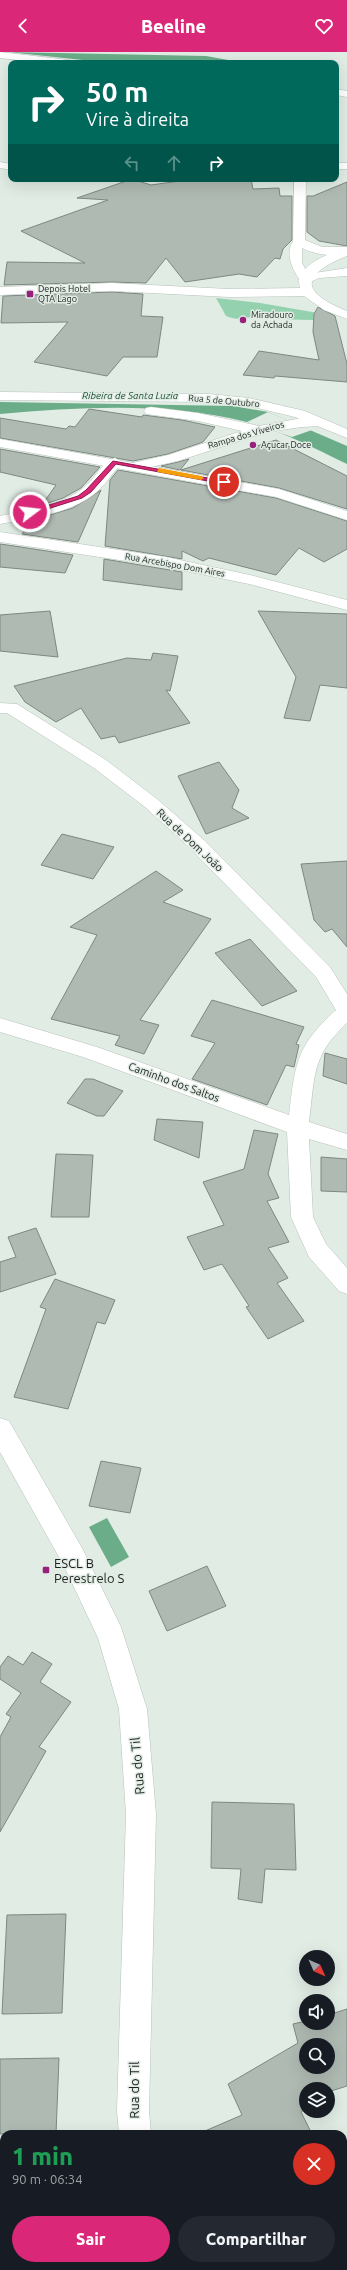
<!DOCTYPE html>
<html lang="pt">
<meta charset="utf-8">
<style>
:root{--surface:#171b24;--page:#242831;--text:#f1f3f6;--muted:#9ea1a6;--accent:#db2777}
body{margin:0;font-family:Ubuntu,sans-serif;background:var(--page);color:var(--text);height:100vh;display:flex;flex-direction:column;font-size:15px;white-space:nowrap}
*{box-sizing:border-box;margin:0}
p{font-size:13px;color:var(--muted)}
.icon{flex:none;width:22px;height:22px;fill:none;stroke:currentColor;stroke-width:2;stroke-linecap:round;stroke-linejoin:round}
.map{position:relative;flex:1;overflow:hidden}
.details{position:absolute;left:0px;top:2078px;width:347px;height:140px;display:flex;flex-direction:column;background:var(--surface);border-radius:12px 12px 0 0;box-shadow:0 4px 16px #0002}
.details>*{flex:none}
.guide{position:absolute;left:8px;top:8px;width:331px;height:122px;border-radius:8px;box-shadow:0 4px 16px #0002;background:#00695c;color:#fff;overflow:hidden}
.needle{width:26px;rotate:135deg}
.fabs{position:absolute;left:299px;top:1898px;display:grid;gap:8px}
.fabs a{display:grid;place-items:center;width:36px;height:36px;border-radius:50%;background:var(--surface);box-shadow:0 4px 16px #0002;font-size:20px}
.pin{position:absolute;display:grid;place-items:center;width:34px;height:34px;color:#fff;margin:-17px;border:2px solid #fff;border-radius:50%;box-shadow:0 1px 4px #0007}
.me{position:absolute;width:44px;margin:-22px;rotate:75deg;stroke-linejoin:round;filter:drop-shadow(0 0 3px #0008)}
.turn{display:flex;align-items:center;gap:14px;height:84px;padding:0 12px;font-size:18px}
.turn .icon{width:52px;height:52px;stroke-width:2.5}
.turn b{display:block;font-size:28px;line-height:34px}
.lanes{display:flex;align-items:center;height:38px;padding:0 12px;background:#0003;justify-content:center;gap:20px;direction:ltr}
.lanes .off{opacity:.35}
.round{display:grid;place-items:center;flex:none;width:42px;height:42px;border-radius:21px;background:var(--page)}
.head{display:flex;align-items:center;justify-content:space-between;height:68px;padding:0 12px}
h1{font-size:24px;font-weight:800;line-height:30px;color:#1e9e55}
.button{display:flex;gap:8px;margin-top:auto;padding:8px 12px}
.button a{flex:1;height:46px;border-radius:24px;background:var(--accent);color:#fff;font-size:16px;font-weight:800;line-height:46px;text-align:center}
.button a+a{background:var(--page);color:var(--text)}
header{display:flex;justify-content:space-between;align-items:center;height:52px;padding:0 12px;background:var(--accent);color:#fff;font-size:18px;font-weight:800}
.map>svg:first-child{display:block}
.green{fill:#94d1af}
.water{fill:#6aad88}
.pier{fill:#e1ece5}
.building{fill:#afbab3;stroke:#7d8881;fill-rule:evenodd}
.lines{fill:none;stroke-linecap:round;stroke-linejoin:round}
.minor-casing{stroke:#b7c2bb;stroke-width:1}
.tertiary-casing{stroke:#b7c2bb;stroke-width:1}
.secondary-casing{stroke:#b7c2bb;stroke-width:1}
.minor{fill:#fff;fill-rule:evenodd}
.tertiary{fill:#fff;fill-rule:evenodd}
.secondary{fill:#fff;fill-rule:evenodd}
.route{fill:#db2777;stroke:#8e194d}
.slow{fill:#f59e0b}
.poi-dot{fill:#97217c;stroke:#e1ece5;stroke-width:1.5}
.labels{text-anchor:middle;stroke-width:3;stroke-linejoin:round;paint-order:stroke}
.far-poi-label{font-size:9px;fill:#1c201e;stroke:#e1ece5;text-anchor:start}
.far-street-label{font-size:9px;fill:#1c201e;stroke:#e1ece5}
.far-water-label{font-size:10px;font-style:italic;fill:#1d5138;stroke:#e1ece5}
.street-label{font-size:11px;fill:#1c201e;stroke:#e1ece5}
.near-poi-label{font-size:13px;fill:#1c201e;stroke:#e1ece5;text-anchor:start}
.near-street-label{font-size:13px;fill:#1c201e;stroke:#e1ece5}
</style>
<header><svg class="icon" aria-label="back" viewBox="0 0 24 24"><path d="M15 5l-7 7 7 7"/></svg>Beeline<svg class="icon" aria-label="heart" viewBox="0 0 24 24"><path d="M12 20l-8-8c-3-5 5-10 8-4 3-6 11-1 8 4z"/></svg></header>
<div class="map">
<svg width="347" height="2218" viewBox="0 0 347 2218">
<rect width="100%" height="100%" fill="#e1ece5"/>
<path class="green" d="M216,246l44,5 58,10 -3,7c-20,0 -38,-1 -58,-3 -12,-1 -18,5 -31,-1z"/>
<g class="water">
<path d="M8,0l198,4 39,7 -153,-2z"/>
<path d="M0,350l233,4 35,6 79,34v18c-33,-16 -65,-33 -100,-42 -82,-20 -164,-15 -247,-8z"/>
<path d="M107,1466l22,39 -18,10 -22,-40z"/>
</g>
<path class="pier" d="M268,360l12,5 32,13 -20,7 -45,-15z"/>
<g class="building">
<path d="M132,127l19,6 43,-6h57l2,10 26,-1 1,8h12v44l-9,9 -3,10 -5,-1 -18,19 -18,-3 -54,8 -19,-24 -20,25 -34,-1 -108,3 3,-23 78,1 -64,-32 87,-31 -31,-2z"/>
<path d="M347,130v64l-28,-5 -12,-9v-36h6z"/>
<path d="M112,240l31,2 -2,22 22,1 -6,40h-34l-16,19 -73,-14 34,-40 -67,1 2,-27z"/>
<path d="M318,255l17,9 12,48v18l-72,-6 -1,2 -31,-3 16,-24 60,9 -6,-28 1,-18z"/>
<path d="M89,357l53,8 1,-2 39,5 33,7 -12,15 -35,12 -35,7 -133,-23v-20l66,11 3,-3 6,1z"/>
<path d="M276,388l71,36v33l-68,-21 -98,-18z"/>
<path d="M0,397l100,18 -19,21 -18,10 -21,7 14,-20 -56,-13z"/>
<path d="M189,407l-9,11 -19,-4 17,-4z"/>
<path d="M118,418l158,28 71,23v28l-23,13 -25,-14 -23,27 -67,-17 -6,3 -21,-10v8l-77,-13 5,-66z"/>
<path d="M101,438l-23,52 -56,-8 10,-14 41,-12z"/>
<path d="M0,492l14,2 59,9 -8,18 -65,-6z"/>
<path d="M104,507l78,13v18l-79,-10z"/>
<path d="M50,559l8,46 -58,-6v-36z"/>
<path d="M258,559l89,3v74l-27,-3 -10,36 -26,-3 12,-41z"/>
<path d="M153,601l25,3 -8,35 -4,-1 24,33 -71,20 -4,-7 -14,3 -20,-31 -25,14 -31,-20 -11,-16 113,-28 24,2z"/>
<path d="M219,710l20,28 -7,18 17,10 -43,16 -28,-58z"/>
<path d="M62,782l52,13 -21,32 -52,-14z"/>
<path d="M347,809v86l-15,-18 -7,3 -11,-12 -13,-56z"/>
<path d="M156,819l27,19 -20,12 48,17 -71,101 19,5 -15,29 -29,-9 5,-9 -69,-17 46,-84 -27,-8z"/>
<path d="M250,887l47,52 -35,15 -47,-53z"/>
<path d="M212,948l92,27 -8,17 3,1 -5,22 -8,-2 -19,40 -75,-26 23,-36 -24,-7z"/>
<path d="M325,1001l22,6v25l-24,-8z"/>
<path d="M85,1027h8l30,12 -19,25h-7l-30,-13z"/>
<path d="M157,1067l46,3 -4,36 -45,-18z"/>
<path d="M254,1078l24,4 -10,40 11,24 -12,3 22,41 -21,6 20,30 -11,5 27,38 -36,18 -22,-32 3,-1 -27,-42 -18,6 -17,-33 37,-12 -21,-43 41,-13z"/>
<path d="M56,1102l37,1 -4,62h-38z"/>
<path d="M321,1105l26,2v33l-26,-1z"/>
<path d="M36,1176l20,46 -56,18v-30l16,-5 -8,-20z"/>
<path d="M55,1227l60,21 -10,24 -8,-2 -29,87 -54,-12 32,-88 -6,-2z"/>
<path d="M101,1409l40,7 -11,45 -41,-7z"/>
<path d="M207,1514l19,40 -59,25 -18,-40z"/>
<path d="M32,1600l20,12 -12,18 31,20 -32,45 7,4 -46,81v-95l11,-20 -5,-3 15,-21 -21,-14v-12l8,-11 15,9z"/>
<path d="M212,1750l82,2 2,66 -31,-1 -3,34 -24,-4 3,-30 -30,-1z"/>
<path d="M66,1862l-4,99 -60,1 5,-99z"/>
<path d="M347,1957v77l-19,6v-3h-22v9l-6,2 4,10 -3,2 11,22h-114l44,-19 -14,-31 70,-41 -5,-19 13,-3v2h22v-8zM306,1993h22v22h-22z"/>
<path d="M59,2006l-3,76h-56v-75z"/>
</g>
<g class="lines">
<defs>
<g id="minor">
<path d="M294,127h12l-1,61 17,7h25v8c-16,1 -31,0 -45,-7v15l6,11 39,-6v8l-28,2 -15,7 -6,-4 1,-2c-7,-11 -14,-25 -6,-38z"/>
<path d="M151,355l47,6 61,13 43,-8h19l7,4 -7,4 -19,1 -35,5 -89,29 -41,9 -5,-1 -2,-3 2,-3 36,-8 74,-24 -44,-10 -52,-7 -2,-3 2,-3z"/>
<path d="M115,406l7,4 -2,3c-9,10 -16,22 -27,30 -25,19 -63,23 -93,29v-8c27,-6 59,-10 82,-27 12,-8 20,-28 33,-31z"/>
<path d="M0,480l166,25 84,18 97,25v10l-98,-26 -83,-17 -166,-25z"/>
<path d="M0,651l17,1 89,56 51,39 47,41 126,127 17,27v29c-36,33 -32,54 -38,99l38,12v16l-38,-11 4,78 13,27 21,24v26l-8,-3 -30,-34 -18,-40 -4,-85 -204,-75 -83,-25v-14l97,29 192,68c6,-51 7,-69 47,-105l-20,-33 -126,-129 -45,-41 -51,-39 -87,-55h-7z"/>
</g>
<g id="tertiary">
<path d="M0,110l11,2v6l-11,-2z"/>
<rect x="336" y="111" width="11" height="6"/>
<path d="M347,196v8c-47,19 -47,36 0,55v8l-23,-9 -20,-14 -75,1 -117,-6 -112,4v-8l112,-4 117,6 71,-1c-7,-22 31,-36 47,-40z"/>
</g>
<g id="secondary">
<path d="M0,0l69,8 5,3h-30l-44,-5z"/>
<path d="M336,37l11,2v6l-11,-2z"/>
<path d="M0,340l209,2 40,4 56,13 42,18v9l-52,-21 -46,-11 -40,-4 -209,-2z"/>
<path d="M0,387l279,50 68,22v9l-71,-23 -276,-50z"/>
<path d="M0,1366l9,3 73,127 39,79 26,82 9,105 -7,297 2,23h-32l-2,-23 9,-297 -7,-105 -21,-71 -34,-72 -64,-114z"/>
<path d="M137,2214h34l1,4h-34z"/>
</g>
</defs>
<use href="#minor" class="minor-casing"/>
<use href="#tertiary" class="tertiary-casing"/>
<use href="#secondary" class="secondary-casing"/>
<use href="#minor" class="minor"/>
<use href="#tertiary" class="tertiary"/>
<use href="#secondary" class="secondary"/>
</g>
<path class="route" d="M113,409l111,20 2,1 -2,2 -108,-20 -25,28 -9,6 -50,16 -5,-2 51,-16 8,-6z"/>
<path class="slow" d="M159,416l42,8 3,2 -3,2 -44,-8z"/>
<g class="poi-dot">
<rect x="26" y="238" width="8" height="8" rx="2"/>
<circle cx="243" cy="268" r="4"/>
<circle cx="253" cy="393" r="4"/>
<rect x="42" y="1514" width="8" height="8" rx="2"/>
</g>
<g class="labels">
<g class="far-poi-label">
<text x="38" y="240">Depois Hotel<tspan x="38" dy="10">QTA Lago</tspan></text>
<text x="251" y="266">Miradouro<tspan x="251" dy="10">da Achada</tspan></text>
<text x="261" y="396">Açucar Doce</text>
</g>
<g class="far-street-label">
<text transform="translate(224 349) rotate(5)" y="3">Rua 5 de Outubro</text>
<text transform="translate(246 383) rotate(-16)" y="3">Rampa dos Viveiros</text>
<text transform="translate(175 513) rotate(10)" y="3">Rua Arcebispo Dom Aires</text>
</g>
<g class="far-water-label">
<text x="130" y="347">Ribeira de Santa Luzia</text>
</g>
<g class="street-label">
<text transform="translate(190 788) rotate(43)" y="4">Rua de Dom João</text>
<text transform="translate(174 1030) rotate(20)" y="4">Caminho dos Saltos</text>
</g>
<g class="near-poi-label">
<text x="54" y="1516">ESCL B<tspan x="54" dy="15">Perestrelo S</tspan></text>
</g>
<g class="near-street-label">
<text transform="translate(137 1714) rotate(-95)" y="5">Rua do Til</text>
<text transform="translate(134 2038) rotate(-90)" y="5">Rua do Til</text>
</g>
</g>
</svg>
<div class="fabs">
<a><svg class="needle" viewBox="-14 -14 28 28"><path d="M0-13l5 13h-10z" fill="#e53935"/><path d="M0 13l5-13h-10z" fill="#9ea1a6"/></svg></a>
<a><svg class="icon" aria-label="sound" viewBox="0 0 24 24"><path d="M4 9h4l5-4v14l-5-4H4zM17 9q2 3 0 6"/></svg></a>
<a><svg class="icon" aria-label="search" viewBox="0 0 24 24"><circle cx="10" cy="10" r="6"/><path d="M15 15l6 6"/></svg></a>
<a><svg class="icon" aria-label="layers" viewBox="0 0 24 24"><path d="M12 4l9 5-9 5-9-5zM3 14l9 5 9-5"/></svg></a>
</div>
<div class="pin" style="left:224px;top:430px;background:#d93025"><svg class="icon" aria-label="arrive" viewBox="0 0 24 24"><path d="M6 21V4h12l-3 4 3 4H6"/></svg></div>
<svg class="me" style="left:30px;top:460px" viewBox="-20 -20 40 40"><circle r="17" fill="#db2777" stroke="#fff" stroke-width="3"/><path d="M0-11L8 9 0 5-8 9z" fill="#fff"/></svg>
<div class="guide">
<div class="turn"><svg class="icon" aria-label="right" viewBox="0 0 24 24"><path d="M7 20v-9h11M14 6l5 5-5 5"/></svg><div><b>50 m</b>Vire à direita</div></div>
<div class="lanes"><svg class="icon off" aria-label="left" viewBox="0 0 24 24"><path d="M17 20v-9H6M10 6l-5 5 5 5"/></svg><svg class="icon off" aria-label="ahead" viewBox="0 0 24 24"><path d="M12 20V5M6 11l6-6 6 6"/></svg><svg class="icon" aria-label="right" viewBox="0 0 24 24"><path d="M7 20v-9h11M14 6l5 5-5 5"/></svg></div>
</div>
<section class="details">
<div class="head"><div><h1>1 min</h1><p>90 m · 06:34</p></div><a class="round" style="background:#d93025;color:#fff"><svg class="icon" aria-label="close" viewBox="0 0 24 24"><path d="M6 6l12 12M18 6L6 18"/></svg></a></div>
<div class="button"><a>Sair</a><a>Compartilhar</a></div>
</section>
</div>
